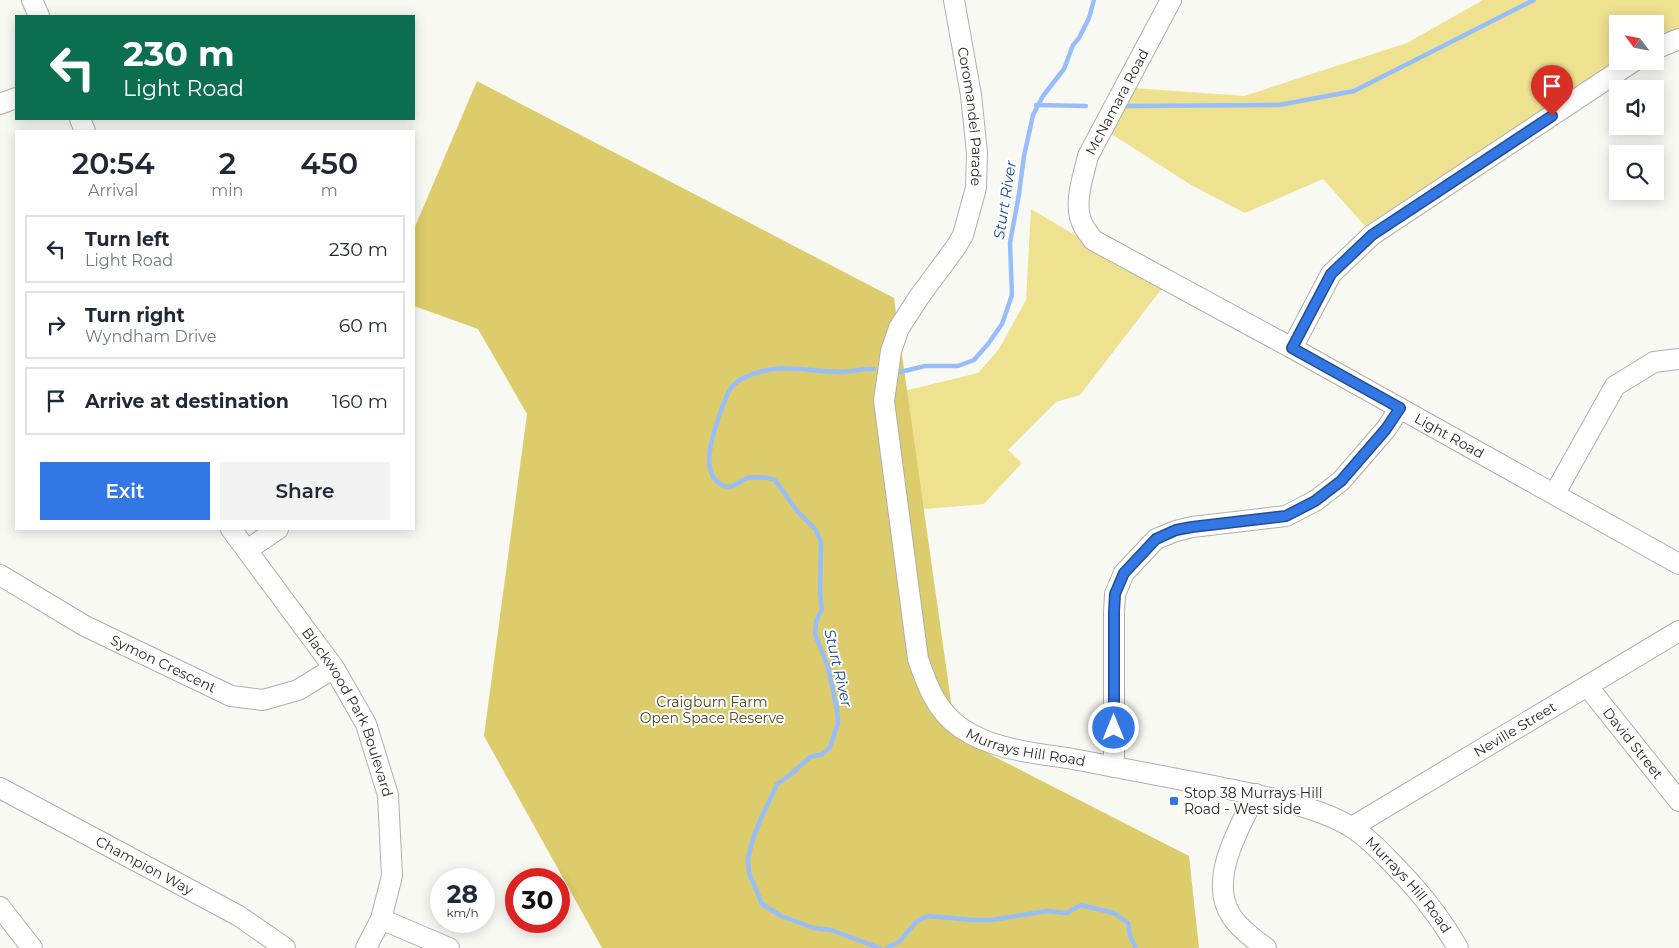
<!DOCTYPE html>
<style>
:root{--surface:#fff;--page:#f2f2f3;--text:#1f2937;--muted:#747a83;--line:#e0e1e3;--accent:#3277e4}
body{margin:0;font-family:Montserrat,sans-serif;background:var(--page);color:var(--text);height:100vh;display:flex;flex-direction:column;font-size:19px;white-space:nowrap}
*{box-sizing:border-box;margin:0}
p{font-size:16px;color:var(--muted)}
.icon{flex:none;width:28px;height:28px;fill:none;stroke:currentColor;stroke-width:2;stroke-linecap:round;stroke-linejoin:round}
.map{position:relative;flex:1;overflow:hidden}
.sheet{position:absolute;left:15px;top:130px;width:400px;height:400px;display:flex;flex-direction:column;background:var(--surface);border-radius:0px;box-shadow:0 2px 12px #0003}
.sheet>*{flex:none}
.guide{position:absolute;left:15px;top:15px;width:400px;height:105px;border-radius:0px;box-shadow:0 2px 12px #0003;background:#0b6e4f;color:#fff;overflow:hidden}
.needle{width:32px;rotate:302deg}
.buttons{position:absolute;left:1609px;top:15px;display:grid;gap:10px}
.buttons a{display:grid;place-items:center;width:55px;height:55px;border-radius:0px;background:var(--surface);box-shadow:0 2px 12px #0003;font-size:25px}
.speed{position:absolute;left:430px;top:868px;display:flex;gap:10px;font-size:25px;font-weight:700;text-align:center}
.speed>*{display:grid;place-content:center;width:65px;height:65px;border-radius:50%;background:var(--surface);box-shadow:0 2px 12px #0003;line-height:1}
.speed small{font-size:12px;font-weight:400}
.speed .limit{border:8px solid #d22;background:#fff;color:#111}
.pin{position:absolute;display:grid;place-items:center;width:42px;height:42px;color:#fff;margin:-51px -21px;border-radius:50% 50% 50% 0;rotate:-45deg;box-shadow:0 0 5px #0007}
.pin .icon{rotate:45deg}
.me{position:absolute;width:55px;margin:-28px;rotate:0deg;stroke-linejoin:round;filter:drop-shadow(0 0 4px #0008)}
.turn{display:flex;align-items:center;gap:18px;height:105px;padding:0 25px;font-size:22px}
.turn .icon{width:65px;height:65px;stroke-width:2.5}
.turn b{display:block;font-size:35px;line-height:42px}
.eta{display:flex;justify-content:space-evenly;align-items:center;height:85px;text-align:center}
.eta b{font-size:30px;font-weight:600;line-height:35px}
.action{display:flex;gap:10px;margin-top:auto;padding:10px 25px}
.action a{flex:1;height:58px;border-radius:0px;background:var(--accent);color:#fff;font-size:20px;font-weight:600;line-height:58px;text-align:center}
.action a+a{background:var(--page);color:var(--text)}
ul{padding:0;list-style:none}
li{display:flex;align-items:center;gap:15px;height:68px;margin:0 10px 8px;padding:0 15px;border:2px solid var(--line);border-radius:0px}
li div{flex:1}
li b{display:block;font-size:19px}
li em{font-style:normal}
.map>svg:first-child{display:block}
.green{fill:#eee18f}
.forest{fill:#dccc6c}
.lines{fill:none;stroke-linecap:round;stroke-linejoin:round}
.stream{stroke:#98befa;stroke-width:4.5}
.minor-casing{stroke:#b0afab;stroke-width:22}
.minor{stroke:#fff;stroke-width:20}
.route-casing{stroke:#204d94;stroke-width:12}
.route{stroke:#3277e4;stroke-width:9}
.poi-dot{fill:#3277e4;stroke:#fff;stroke-width:2}
.labels{text-anchor:middle;stroke-width:4;stroke-linejoin:round;paint-order:stroke}
.street-label{font-size:14px;fill:#2a2a28;stroke:#fff}
.park-label{font-size:14px;fill:#4d471e;stroke:#fff}
.poi-label{font-size:14px;fill:#2a2a28;stroke:#fff;text-anchor:start}
.water-label{font-size:15px;font-style:italic;fill:#11499d;stroke:#fff}
</style>
<div class="map">
<svg width="1679" height="948" viewBox="0 0 1679 948">
<rect width="100%" height="100%" fill="#f9f9f4"/>
<g class="green">
<path d="M1483,0h196v33l-24,11v-20h-37v37h1l-14,7 -240,158 -42,-47 -78,34 -54,-28 -81,-52 24,-45 110,8 163,-53z"/>
<path d="M1031,209l132,78 -83,108 -24,7 -48,48 14,13 -38,41 -69,6 -11,-119 74,-18 21,-24 27,-49z"/>
</g>
<path class="forest" d="M477,81l417,217 62,439 233,119 10,92h-597l-118,-212 43,-322 -49,-85 -64,-23v-77z"/>
<g class="lines">
<g class="stream">
<path d="M1036,105l50,1"/>
<path d="M1127,106l152,-1 75,-14 180,-91"/>
<path d="M874,369c-11,-1 -22,3 -34,3 -34,0 -61,-11 -94,5 -6,2 -11,6 -15,11 -6,9 -8,19 -12,28 -6,19 -21,59 5,70 9,4 15,-6 24,-8 9,-2 17,0 26,1l24,33 18,18 5,12 -1,52 2,15 -6,13 -1,12 13,33 9,43 1,13 -8,24 -7,7 -13,3 -21,19 -12,8 -18,39 -6,16 -5,19 1,15 13,31 19,12 33,12 17,2 49,18"/>
<path d="M897,371l3,1 25,-6h33l16,-6 14,-16 14,-20 10,-29 -2,-52 9,-49 5,-38 9,-41 10,-19 21,-27 9,-24 6,-7 10,-20 5,-18"/>
<path d="M887,948l12,-6 18,-21 11,-5 45,4h19l55,-9 20,2 14,-8 33,8 14,10 2,13 6,12"/>
</g>
<defs>
<g id="minor">
<path d="M32,0l7,16"/>
<path id="s1" d="M954,0l17,95 6,58 -1,35 -13,47 -7,12 -37,50 -20,31 -8,23 -7,50 34,258c9,26 18,52 43,69 32,22 74,25 112,31 47,9 94,18 141,27 42,9 101,19 137,41 14,8 24,19 35,30 29,29 51,55 72,91"/>
<path id="s2" d="M1171,0l-83,156c-5,21 -16,51 -4,71 2,4 6,8 9,13l199,108 387,216"/>
<path d="M1655,49l24,-10"/>
<path d="M0,104l16,-6"/>
<path d="M80,119l5,12"/>
<path d="M1292,348l39,-74 41,-39 262,-174"/>
<path d="M1555,493l60,-107 39,-24 25,-3"/>
<path id="s3" d="M231,529l103,139 32,56 22,71 4,81 -11,43 -15,29"/>
<path d="M247,550l31,-21"/>
<path id="s4" d="M0,575l85,51 146,70 32,4 35,-10 36,-22"/>
<path id="s5" d="M1588,687l91,114"/>
<path d="M1114,767v-154l1,-19 9,-21 32,-34 20,-8 16,-4 94,-11 29,-15 26,-20 45,-52 14,-21"/>
<path id="s6" d="M0,788l239,128 46,32"/>
<path d="M1256,794c-17,34 -49,87 -24,123 9,13 22,22 34,31"/>
<path id="s7" d="M1352,827l327,-196"/>
<path d="M0,907l32,41"/>
<path d="M381,919l68,29"/>
</g>
</defs>
<use href="#minor" class="minor-casing"/>
<use href="#minor" class="minor"/>
</g>
<g class="lines">
<defs>
<path id="route" d="M1114,728v-116l1,-18 9,-21 32,-34 20,-9 16,-3 94,-11 29,-15 26,-20 45,-52 14,-21 -108,-60 39,-74 41,-39 180,-119"/>
</defs>
<use href="#route" class="route-casing"/>
<use href="#route" class="route"/>
</g>
<rect class="poi-dot" x="1169" y="796" width="10" height="10" rx="2.5"/>
<g class="labels">
<g class="street-label">
<text transform="translate(1117 102) rotate(-62)" y="5">McNamara Road</text>
<text dy="5" stroke="none"><textPath href="#s1" startOffset="118">Coromandel Parade</textPath></text>
<text dy="5" stroke="none"><textPath href="#s2" startOffset="672">Light Road</textPath></text>
<text dy="5" stroke="none"><textPath href="#s4" startOffset="186">Symon Crescent</textPath></text>
<text dy="5" stroke="none"><textPath href="#s3" startOffset="219">Blackwood Park Boulevard</textPath></text>
<text dy="5" stroke="none"><textPath href="#s7" startOffset="190">Neville Street</textPath></text>
<text dy="5" stroke="none"><textPath href="#s5" startOffset="72">David Street</textPath></text>
<text dy="5" stroke="none"><textPath href="#s1" startOffset="838">Murrays Hill Road</textPath></text>
<text dy="5" stroke="none"><textPath href="#s6" startOffset="164">Champion Way</textPath></text>
<text dy="5" stroke="none"><textPath href="#s1" startOffset="1256">Murrays Hill Road</textPath></text>
</g>
<g class="park-label">
<text x="712" y="707">Craigburn Farm<tspan x="712" dy="16">Open Space Reserve</tspan></text>
</g>
<g class="poi-label">
<text x="1184" y="798">Stop 38 Murrays Hill<tspan x="1184" dy="16">Road - West side</tspan></text>
</g>
<g class="water-label">
<text transform="translate(1005 200) rotate(-81)" y="5">Sturt River</text>
<text transform="translate(838 668) rotate(77)" y="5">Sturt River</text>
</g>
</g>
</svg>
<div class="buttons">
<a><svg class="needle" viewBox="-14 -14 28 28"><path d="M0-13l5 13h-10z" fill="#e53935"/><path d="M0 13l5-13h-10z" fill="#747a83"/></svg></a>
<a><svg class="icon" aria-label="sound" viewBox="0 0 24 24"><path d="M4 9h4l5-4v14l-5-4H4zM17 9q2 3 0 6"/></svg></a>
<a><svg class="icon" aria-label="search" viewBox="0 0 24 24"><circle cx="10" cy="10" r="6"/><path d="M15 15l6 6"/></svg></a>
</div>
<div class="speed"><div>28<small>km/h</small></div><div class="limit">30</div></div>
<div class="pin" style="left:1552px;top:116px;background:#d93025"><svg class="icon" aria-label="arrive" viewBox="0 0 24 24"><path d="M6 21V4h12l-3 4 3 4H6"/></svg></div>
<svg class="me" style="left:1114px;top:728px" viewBox="-20 -20 40 40"><circle r="17" fill="#3277e4" stroke="#fff" stroke-width="3"/><path d="M0-11L8 9 0 5-8 9z" fill="#fff"/></svg>
<div class="guide">
<div class="turn"><svg class="icon" aria-label="left" viewBox="0 0 24 24"><path d="M17 20v-9H6M10 6l-5 5 5 5"/></svg><div><b>230 m</b>Light Road</div></div>
</div>
<section class="sheet">
<div class="eta">
<div><b>20:54</b><p>Arrival</p></div>
<div><b>2</b><p>min</p></div>
<div><b>450</b><p>m</p></div>
</div>
<ul>
<li><svg class="icon" aria-label="left" viewBox="0 0 24 24"><path d="M17 20v-9H6M10 6l-5 5 5 5"/></svg><div><b>Turn left</b><p>Light Road</p></div><em>230 m</em></li>
<li><svg class="icon" aria-label="right" viewBox="0 0 24 24"><path d="M7 20v-9h11M14 6l5 5-5 5"/></svg><div><b>Turn right</b><p>Wyndham Drive</p></div><em>60 m</em></li>
<li><svg class="icon" aria-label="arrive" viewBox="0 0 24 24"><path d="M6 21V4h12l-3 4 3 4H6"/></svg><div><b>Arrive at destination</b></div><em>160 m</em></li>
</ul>
<div class="action"><a>Exit</a><a>Share</a></div>
</section>
</div>
